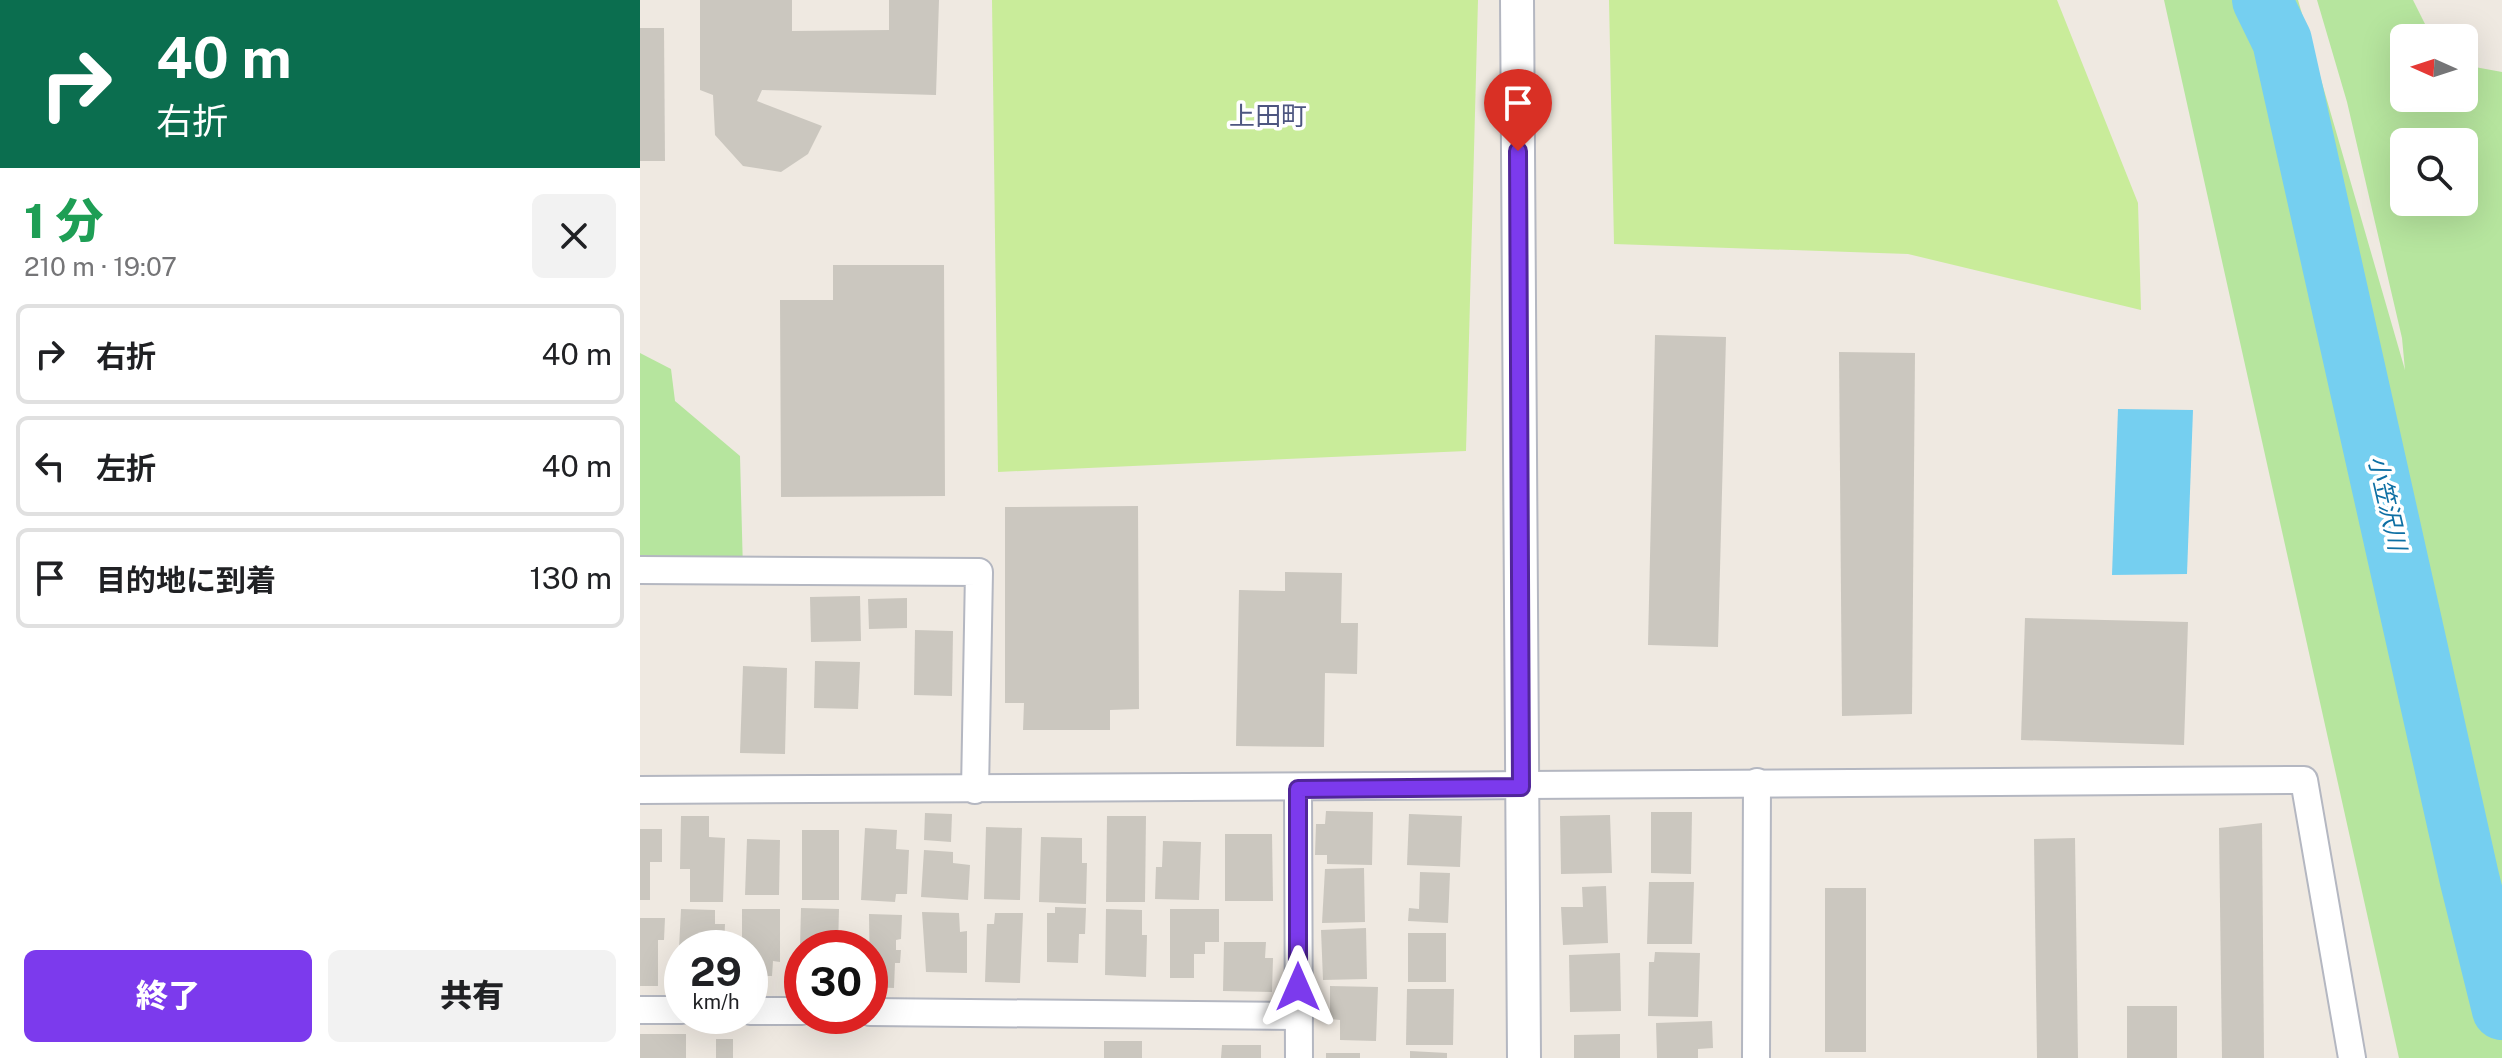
<!DOCTYPE html>
<html lang="ja">
<meta charset="utf-8">
<style>
:root{--surface:#fff;--page:#f2f2f2;--text:#202124;--muted:#757577;--line:#e0e0e0;--accent:#7c3aed}
body{margin:0;font-family:"Public Sans","Noto Sans JP",sans-serif;background:var(--page);color:var(--text);height:100vh;display:flex;flex-direction:column;font-size:30px;white-space:nowrap}
*{box-sizing:border-box;margin:0}
p{font-size:26px;color:var(--muted)}
.icon{flex:none;width:44px;height:44px;fill:none;stroke:currentColor;stroke-width:2;stroke-linecap:round;stroke-linejoin:round}
.map{position:relative;flex:1;overflow:hidden}
.side{display:flex;flex-direction:column;background:var(--surface);width:640px}
.side>*{flex:none}
.banner{background:#0b6e4f;color:#fff;overflow:hidden}
.needle{width:52px;rotate:273deg}
.tools{position:absolute;left:1750px;top:24px;display:grid;gap:16px}
.tools a{display:grid;place-items:center;width:88px;height:88px;border-radius:12px;background:var(--surface);box-shadow:0 8px 32px #0002;font-size:40px}
.speed{position:absolute;left:24px;top:930px;display:flex;gap:16px;font-size:40px;font-weight:700;text-align:center}
.speed>*{display:grid;place-content:center;width:104px;height:104px;border-radius:50%;background:var(--surface);box-shadow:0 8px 32px #0002;line-height:1}
.speed small{font-size:20px;font-weight:400}
.speed .limit{border:12px solid #d22;background:#fff;color:#111}
.pin{position:absolute;display:grid;place-items:center;width:68px;height:68px;color:#fff;margin:-82px -34px;border-radius:50% 50% 50% 0;rotate:-45deg;box-shadow:0 0 8px #0007}
.pin .icon{rotate:45deg}
.me{position:absolute;width:88px;margin:-44px;rotate:0deg;stroke-linejoin:round;filter:drop-shadow(0 0 6px #0008)}
.turn{display:flex;align-items:center;gap:28px;height:168px;padding:0 24px;font-size:36px}
.turn .icon{width:104px;height:104px;stroke-width:2.5}
.turn b{display:block;font-size:56px;line-height:68px}
.round{display:grid;place-items:center;flex:none;width:84px;height:84px;border-radius:12px;background:var(--page)}
.headline{display:flex;align-items:center;justify-content:space-between;height:136px;padding:0 24px}
h1{font-size:48px;font-weight:800;line-height:60px;color:#1e9e55}
.action{display:flex;gap:16px;margin-top:auto;padding:16px 24px}
.action a{flex:1;height:92px;border-radius:12px;background:var(--accent);color:#fff;font-size:32px;font-weight:800;line-height:92px;text-align:center}
.action a+a{background:var(--page);color:var(--text)}
ul{padding:0;list-style:none}
li{display:flex;align-items:center;gap:24px;height:100px;margin:0 16px 12px;padding:0 8px;border:4px solid var(--line);border-radius:12px}
li div{flex:1}
li b{display:block;font-size:30px}
li em{font-style:normal}
main{display:flex;flex:1;min-height:0}
.map>svg:first-child{display:block}
.green{fill:#b6e59e;fill-rule:evenodd}
.pitch{fill:#c9ec9a}
.water{fill:#75cff0}
.lines{fill:none;stroke-linecap:round;stroke-linejoin:round}
.river{stroke:#75cff0;stroke-width:60}
.building{fill:#cbc7bf}
.minor-casing{stroke:#b4b7c1;stroke-width:30}
.tertiary-casing{stroke:#b4b7c1;stroke-width:36}
.minor{stroke:#fff;stroke-width:26}
.tertiary{stroke:#fff;stroke-width:32}
.route-casing{stroke:#51269a;stroke-width:20}
.route{stroke:#7c3aed;stroke-width:14}
.labels{text-anchor:middle;stroke-width:7;stroke-linejoin:round;paint-order:stroke}
.water-label{font-size:24px;font-style:italic;fill:#0d6fa3;stroke:#fff}
.quarter-label{font-size:26px;fill:#4d5680;stroke:#fff}
</style>
<main>
<section class="side">
<div class="banner">
<div class="turn"><svg class="icon" aria-label="right" viewBox="0 0 24 24"><path d="M7 20v-9h11M14 6l5 5-5 5"/></svg><div><b>40 m</b>右折</div></div>
</div>
<div class="headline"><div><h1>1 分</h1><p>210 m · 19:07</p></div><a class="round"><svg class="icon" aria-label="close" viewBox="0 0 24 24"><path d="M6 6l12 12M18 6L6 18"/></svg></a></div>
<ul>
<li><svg class="icon" aria-label="right" viewBox="0 0 24 24"><path d="M7 20v-9h11M14 6l5 5-5 5"/></svg><div><b>右折</b></div><em>40 m</em></li>
<li><svg class="icon" aria-label="left" viewBox="0 0 24 24"><path d="M17 20v-9H6M10 6l-5 5 5 5"/></svg><div><b>左折</b></div><em>40 m</em></li>
<li><svg class="icon" aria-label="arrive" viewBox="0 0 24 24"><path d="M6 21V4h12l-3 4 3 4H6"/></svg><div><b>目的地に到着</b></div><em>130 m</em></li>
</ul>
<div class="action"><a>終了</a><a>共有</a></div>
</section>
<div class="map">
<svg width="1862" height="1058" viewBox="0 0 1862 1058">
<rect width="100%" height="100%" fill="#efe9e1"/>
<g class="green">
<path d="M1524,0h134l107,370 -3,-32 -55,-236 -30,-102h96l19,38h-28v60h60v-33l38,7v986h-103zM1764,142h60v60h-60z"/>
<path d="M0,353l31,16 4,32 65,55 3,115 -103,-1z"/>
</g>
<g class="pitch">
<path d="M352,0h486l-12,451 -468,21z"/>
<path d="M969,0h448l81,203 3,107 -233,-56 -294,-10z"/>
</g>
<path class="water" d="M1478,409l75,1 -6,164 -75,1z"/>
<g class="lines">
<path class="river" d="M1622,0l20,41 187,836 33,133"/>
</g>
<g class="building">
<path d="M60,0h92v31l97,-1v-30h50l-3,95 -174,-5 -5,11 65,25 -14,28 -27,18 -38,-6 -28,-31 -2,-40 -13,-5z"/>
<path d="M0,28h24l1,133h-25z"/>
<path d="M193,265h111l1,231 -164,1 -1,-197h53z"/>
<path d="M1015,335l71,2 -8,310 -70,-2z"/>
<path d="M1199,352l76,1 -3,361 -70,2z"/>
<path d="M498,506l1,203 -29,1v20h-87l1,-27h-19v-196z"/>
<path d="M645,572l57,1 -1,50h17l-1,51 -32,-1 -1,74 -88,-1 3,-156 46,1z"/>
<path d="M220,596l1,45 -50,1 -1,-45z"/>
<path d="M267,598v30l-38,1 -1,-30z"/>
<path d="M1385,618l163,4 -4,123 -163,-5z"/>
<path d="M275,630l38,1 -1,65 -38,-1z"/>
<path d="M175,661l45,1 -2,47 -44,-1z"/>
<path d="M103,666l44,2 -2,86 -45,-1z"/>
<path d="M686,811l47,1 -1,53 -45,-1v-9h-12l1,-31h9z"/>
<path d="M1011,812h41l-1,62 -40,-1z"/>
<path d="M285,813l27,1 -1,28 -27,-2z"/>
<path d="M769,814l53,2 -2,51 -53,-2z"/>
<path d="M970,815l2,58 -51,1 -1,-58z"/>
<path d="M41,816h28v21l16,1 -2,64h-33v-33h-10z"/>
<path d="M467,816h39l-1,86h-39z"/>
<path d="M1622,823l2,235h-42l-3,-230z"/>
<path d="M346,827l36,1 -2,72 -36,-1z"/>
<path d="M225,828l32,2 -1,19 13,1 -2,44h-11l-1,8 -34,-2z"/>
<path d="M0,829h22v33h-12v38h-10z"/>
<rect x="162" y="830" width="37" height="70"/>
<path d="M585,834h47l1,67h-48z"/>
<path d="M401,837l41,1v25h5l-1,41 -47,-2z"/>
<path d="M1435,838l3,220h-41l-3,-219z"/>
<path d="M107,839l33,1 -1,55h-34z"/>
<path d="M523,841l38,1 -2,58 -44,-1 1,-32h6z"/>
<path d="M284,850l29,2v11l17,2 -2,35 -47,-3z"/>
<path d="M724,868l1,54 -43,1 3,-54z"/>
<path d="M780,872l30,1 -2,50 -40,-2 1,-13 10,1z"/>
<path d="M1009,882h45l-2,62h-45z"/>
<path d="M966,886l2,57 -45,2 -2,-38h22l-1,-20z"/>
<rect x="1185" y="888" width="41" height="164"/>
<path d="M415,907l31,1 -1,26h-6l-1,29 -31,-1v-49h8z"/>
<path d="M161,908l38,1 -1,39h-38z"/>
<path d="M41,909l34,1v14h10l-1,24h-42v20h-4z"/>
<path d="M102,909h38v53l-7,-1 -1,15h-7v12l-15,-1v-39h-8z"/>
<path d="M466,909l36,1v25h5l-1,42 -41,-2z"/>
<path d="M530,909h49v33h-14v12h-11v24h-24z"/>
<path d="M282,912l37,1 1,19 7,-1v42l-41,-1z"/>
<path d="M355,913h28l-3,70 -35,-1 2,-58h7z"/>
<path d="M229,914l33,1 -1,24 -5,1v10h5l-1,13h-5l-1,25 -24,-1z"/>
<path d="M0,918h25l-1,22h-6v46h-18z"/>
<path d="M726,928l1,51 -44,1 -2,-50z"/>
<rect x="768" y="933" width="38" height="49"/>
<path d="M584,942h42l-1,16h8l-1,34 -49,-1z"/>
<path d="M1015,952l45,1 -2,64 -50,-1 1,-54h5z"/>
<path d="M980,953l1,58 -51,1 -1,-57z"/>
<path d="M690,986l48,1 -2,54 -36,-1v-20l-10,-1z"/>
<path d="M767,989h47l-1,56h-47z"/>
<rect x="1487" y="1006" width="50" height="52"/>
<path d="M1072,1021l1,27 -15,1v9h-41l-1,-35z"/>
<rect x="0" y="1034" width="46" height="24"/>
<path d="M980,1034v24h-46v-23z"/>
<rect x="76" y="1039" width="17" height="19"/>
<rect x="464" y="1041" width="38" height="17"/>
<path d="M582,1045h39v13h-40z"/>
<path d="M770,1051l37,2v5h-37z"/>
<rect x="686" y="1053" width="34" height="5"/>
</g>
<g class="lines">
<defs>
<g id="minor">
<path d="M0,570l339,2 -4,218"/>
<path d="M658,789l1,269"/>
<path d="M0,790c555,-1 1109,-8 1664,-10l48,278"/>
<path d="M0,1010h42"/>
<path d="M110,1011h52"/>
<path d="M230,1012l429,4"/>
<path d="M1116,1058l1,-276"/>
</g>
<path id="tertiary" d="M877,0l7,1058"/>
</defs>
<use href="#minor" class="minor-casing"/>
<use href="#tertiary" class="tertiary-casing"/>
<use href="#minor" class="minor"/>
<use href="#tertiary" class="tertiary"/>
</g>
<g class="lines">
<defs>
<path id="route" d="M658,987v-198l223,-2 -3,-636"/>
</defs>
<use href="#route" class="route-casing"/>
<use href="#route" class="route"/>
</g>
<g class="labels">
<g class="water-label">
<text transform="translate(1747 503) rotate(77)" y="8">小笠沢川</text>
</g>
<g class="quarter-label">
<text x="628" y="125">上田町</text>
</g>
</g>
</svg>
<div class="tools">
<a><svg class="needle" viewBox="-14 -14 28 28"><path d="M0-13l5 13h-10z" fill="#e53935"/><path d="M0 13l5-13h-10z" fill="#757577"/></svg></a>
<a><svg class="icon" aria-label="search" viewBox="0 0 24 24"><circle cx="10" cy="10" r="6"/><path d="M15 15l6 6"/></svg></a>
</div>
<div class="speed"><div>29<small>km/h</small></div><div class="limit">30</div></div>
<div class="pin" style="left:878px;top:151px;background:#d93025"><svg class="icon" aria-label="arrive" viewBox="0 0 24 24"><path d="M6 21V4h12l-3 4 3 4H6"/></svg></div>
<svg class="me" style="left:658px;top:987px" viewBox="-20 -20 40 40"><path d="M0-17L14 15 0 8-14 15z" fill="#7c3aed" stroke="#fff" stroke-width="4"/></svg>
</div>
</main>
